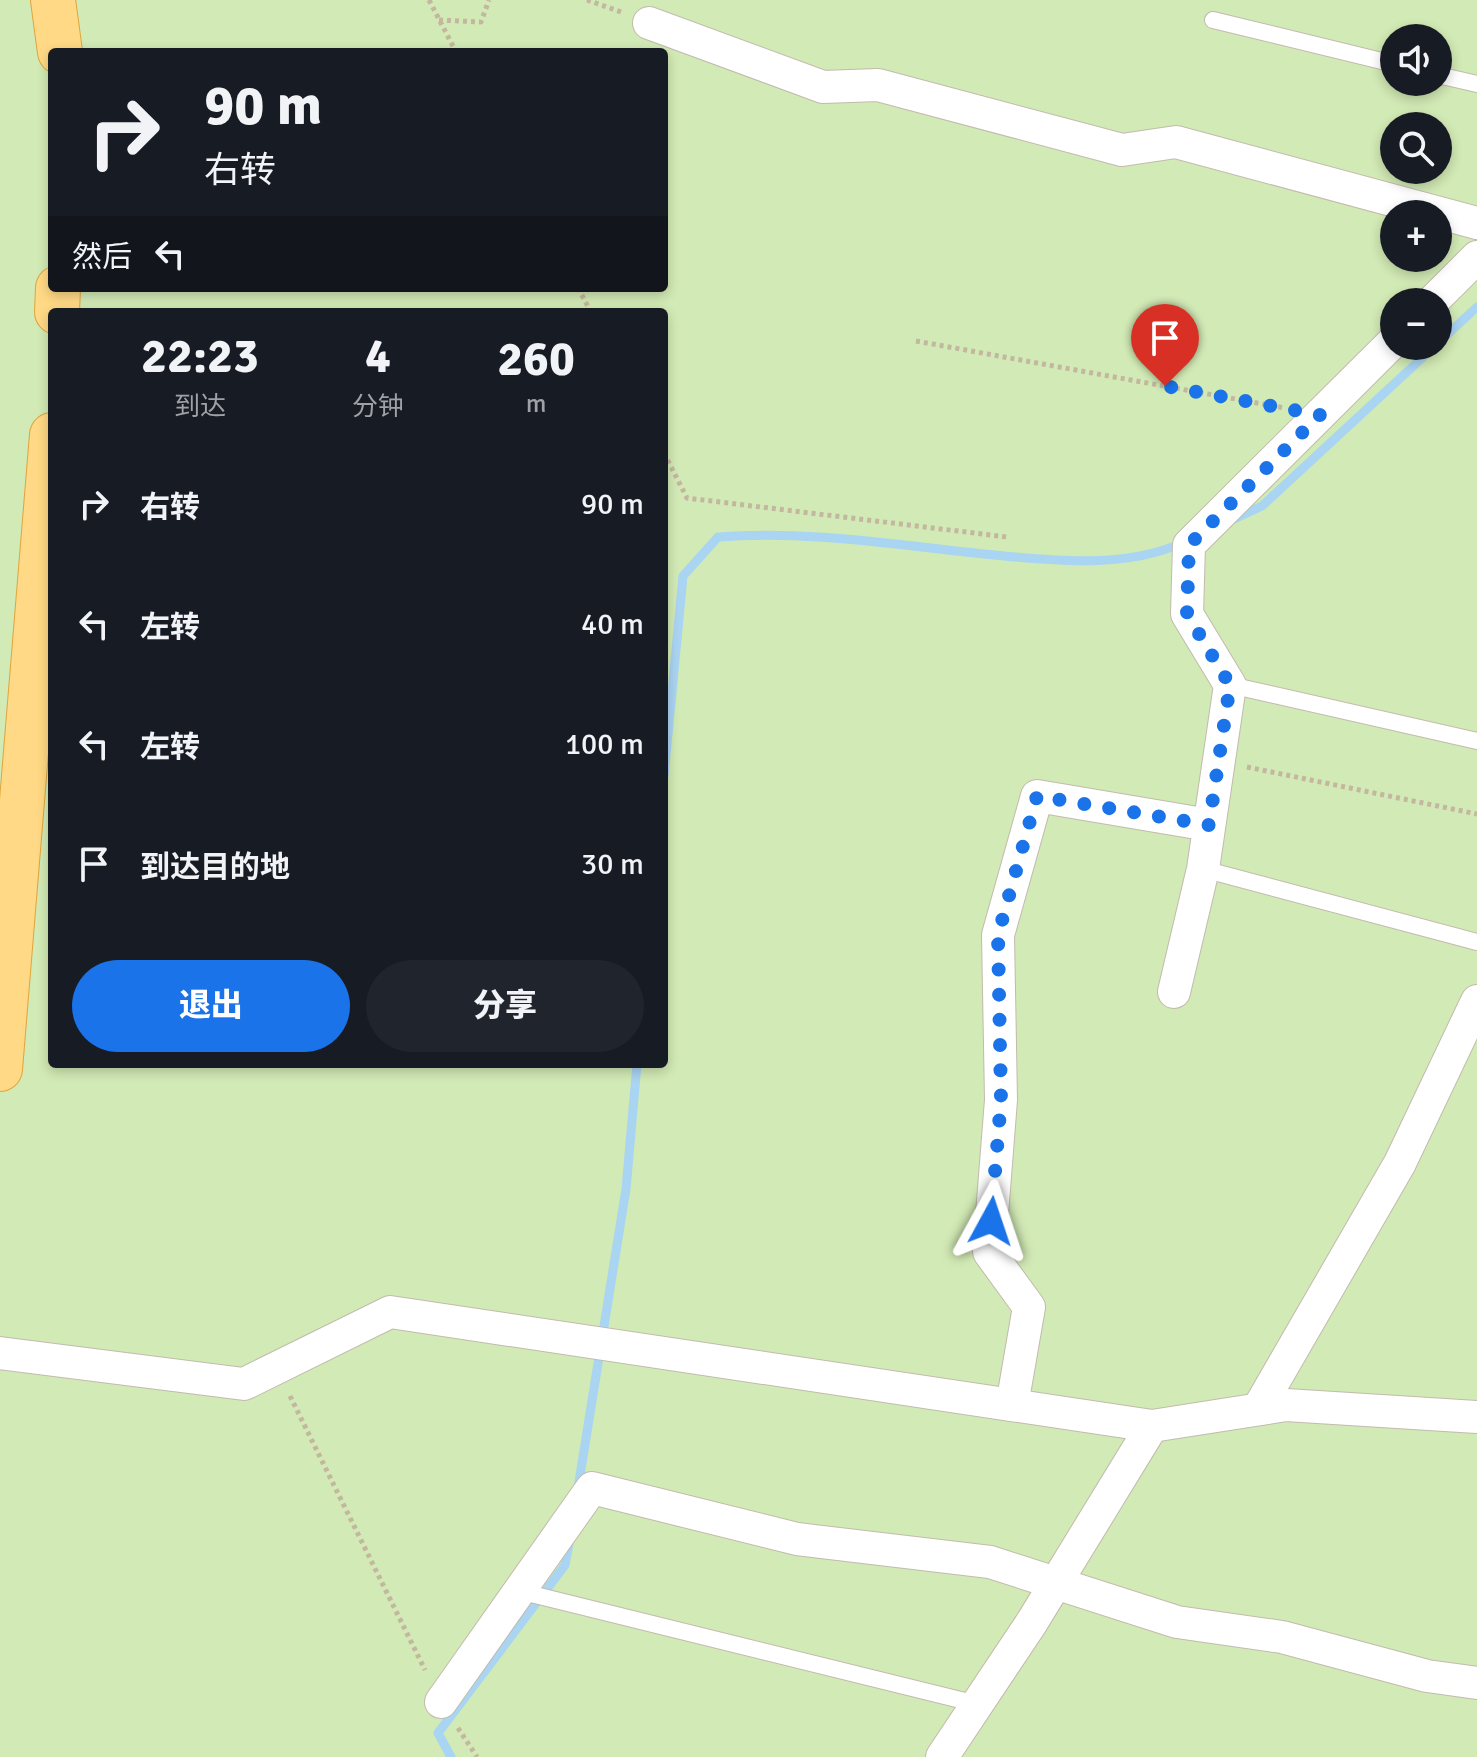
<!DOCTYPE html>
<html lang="zh">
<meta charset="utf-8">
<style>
:root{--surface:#171b24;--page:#20242c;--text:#f1f3f6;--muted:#9ea1a6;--accent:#1a73e8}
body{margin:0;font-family:Signika,"Noto Sans SC",sans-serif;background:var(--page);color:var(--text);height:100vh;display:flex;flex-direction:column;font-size:30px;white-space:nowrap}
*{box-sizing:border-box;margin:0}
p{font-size:26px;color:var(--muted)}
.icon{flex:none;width:44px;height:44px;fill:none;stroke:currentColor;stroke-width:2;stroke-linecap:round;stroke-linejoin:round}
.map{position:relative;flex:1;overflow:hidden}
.panel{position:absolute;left:48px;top:308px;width:620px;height:760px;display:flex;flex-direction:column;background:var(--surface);border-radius:8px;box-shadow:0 4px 12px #0003}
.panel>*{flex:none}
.banner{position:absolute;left:48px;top:48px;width:620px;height:244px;border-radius:8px;box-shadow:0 4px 12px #0003;background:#171b24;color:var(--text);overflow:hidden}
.fabs{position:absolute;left:1380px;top:24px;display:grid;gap:16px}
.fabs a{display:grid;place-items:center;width:72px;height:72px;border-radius:50%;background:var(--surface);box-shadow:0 4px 12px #0003;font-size:40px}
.pin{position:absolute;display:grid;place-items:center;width:68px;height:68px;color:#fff;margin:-82px -34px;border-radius:50% 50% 50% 0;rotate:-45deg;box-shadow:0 0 8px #0007}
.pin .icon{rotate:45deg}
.me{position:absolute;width:88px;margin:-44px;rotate:5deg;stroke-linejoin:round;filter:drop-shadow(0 0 6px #0008)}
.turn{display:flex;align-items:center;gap:28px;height:168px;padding:0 24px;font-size:36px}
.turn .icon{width:104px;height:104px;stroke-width:2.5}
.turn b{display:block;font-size:56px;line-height:68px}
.then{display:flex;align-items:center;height:76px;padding:0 24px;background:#0003;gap:16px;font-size:30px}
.eta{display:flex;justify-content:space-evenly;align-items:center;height:136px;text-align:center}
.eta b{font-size:48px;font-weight:800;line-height:56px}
.action{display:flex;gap:16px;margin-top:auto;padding:16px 24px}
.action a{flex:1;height:92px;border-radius:48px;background:var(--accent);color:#fff;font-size:32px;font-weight:800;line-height:92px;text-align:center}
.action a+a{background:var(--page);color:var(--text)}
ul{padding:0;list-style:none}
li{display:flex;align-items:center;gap:24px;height:120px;padding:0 24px}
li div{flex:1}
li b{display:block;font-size:30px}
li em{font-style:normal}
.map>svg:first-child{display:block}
.green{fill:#d2eab5;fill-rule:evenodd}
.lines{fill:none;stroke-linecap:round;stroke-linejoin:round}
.stream{stroke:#a9d4f2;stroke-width:9}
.service-casing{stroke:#c2bbae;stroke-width:18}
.minor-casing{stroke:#c2bbae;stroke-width:34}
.trunk-casing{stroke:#e0a43c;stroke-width:46}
.path{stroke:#c4b79f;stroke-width:5;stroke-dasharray:4 4;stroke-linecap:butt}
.service{stroke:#fff;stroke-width:16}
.minor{stroke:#fff;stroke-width:32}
.trunk{stroke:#ffd985;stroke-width:44}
.route{stroke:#1a73e8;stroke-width:14;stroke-dasharray:0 25.2}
</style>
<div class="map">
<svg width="1477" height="1757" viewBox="0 0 1477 1757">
<rect width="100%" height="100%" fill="#f6f3ec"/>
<path class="green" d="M0,0h1477v1757h-1477zM1394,38h44v44h-44zM52,52h612v236h-612zM1394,126h44v44h-44zM1394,214h44v44h-44zM1394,302h44v44h-44zM52,312h612v752h-612z"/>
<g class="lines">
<g class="stream">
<path d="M1438,343l39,-36"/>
<path d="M1232,520l30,-14 173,-160"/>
<path d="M664,776l19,-200 35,-39c88,-7 178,8 266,17 64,6 138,16 198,-11"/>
<path d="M578,1488l48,-299 11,-125"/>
<path d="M451,1757l-13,-24 127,-168 5,-27"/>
</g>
<defs>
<g id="service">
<path d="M1213,20l181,44"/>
<path d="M1438,75l39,9"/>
<path d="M1230,685l247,56"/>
<path d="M1203,869l274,73"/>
<path d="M519,1591l458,113"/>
</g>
<g id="minor">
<path d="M649,23l174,64 55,-2 244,65 54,-8 301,81"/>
<path d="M1432,302l45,-45"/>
<path d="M1174,992l29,-123 27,-184 -43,-71 2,-69 205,-204"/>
<path d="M0,1353l244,31 146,-72 762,114 134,-21 191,12"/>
<path d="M1012,1405l17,-98 -40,-55 12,-152 -3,-165 39,-139 172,29"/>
<path d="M1258,1409l142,-246 77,-162"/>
<path d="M441,1702l151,-214 205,51 193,23 187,60 105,15 145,39 50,7"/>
<path d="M942,1757l90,-135 120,-196"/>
</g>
<g id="trunk">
<path d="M53,0l7,52"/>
<path d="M57,312l1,-24"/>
<path d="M0,1069l52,-634"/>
</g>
</defs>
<use href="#service" class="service-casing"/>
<use href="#minor" class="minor-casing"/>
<use href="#trunk" class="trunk-casing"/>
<g class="path">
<path d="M429,0l27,52"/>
<path d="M587,0l37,13"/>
<path d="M439,20l42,2 8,-22"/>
<path d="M578,288l13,24"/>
<path d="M916,341l369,67"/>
<path d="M664,453l23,45 320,39"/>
<path d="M1247,767l230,47"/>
<path d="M290,1396l135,274"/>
<path d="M458,1728l19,29"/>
</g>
<use href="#service" class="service"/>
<use href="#minor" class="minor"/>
<use href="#trunk" class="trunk"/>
</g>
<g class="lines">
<path class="route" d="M991,1221l10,-121 -3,-165 39,-139 172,29 21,-140 -43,-71 2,-69 131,-130 -155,-29"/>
</g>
</svg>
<div class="fabs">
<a><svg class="icon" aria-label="sound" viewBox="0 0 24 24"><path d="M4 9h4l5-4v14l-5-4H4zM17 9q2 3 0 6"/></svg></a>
<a><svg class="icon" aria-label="search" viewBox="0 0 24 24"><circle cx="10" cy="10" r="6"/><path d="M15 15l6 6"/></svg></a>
<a>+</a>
<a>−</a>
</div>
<div class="pin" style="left:1165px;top:386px;background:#d93025"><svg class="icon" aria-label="arrive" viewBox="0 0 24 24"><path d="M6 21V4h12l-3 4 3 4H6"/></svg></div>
<svg class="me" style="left:991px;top:1221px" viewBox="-20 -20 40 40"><path d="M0-17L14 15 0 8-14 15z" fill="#1a73e8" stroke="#fff" stroke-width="4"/></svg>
<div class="banner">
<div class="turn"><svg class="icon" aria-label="right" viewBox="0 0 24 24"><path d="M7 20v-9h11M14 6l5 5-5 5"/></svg><div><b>90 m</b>右转</div></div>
<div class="then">然后<svg class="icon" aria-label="left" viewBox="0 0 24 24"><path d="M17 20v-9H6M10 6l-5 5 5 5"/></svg></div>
</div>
<section class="panel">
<div class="eta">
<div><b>22:23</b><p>到达</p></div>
<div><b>4</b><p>分钟</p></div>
<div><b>260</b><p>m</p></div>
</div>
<ul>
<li><svg class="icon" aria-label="right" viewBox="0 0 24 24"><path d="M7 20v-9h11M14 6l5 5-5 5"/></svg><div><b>右转</b></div><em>90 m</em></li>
<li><svg class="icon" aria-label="left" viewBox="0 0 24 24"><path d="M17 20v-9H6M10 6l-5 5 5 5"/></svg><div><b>左转</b></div><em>40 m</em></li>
<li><svg class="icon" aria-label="left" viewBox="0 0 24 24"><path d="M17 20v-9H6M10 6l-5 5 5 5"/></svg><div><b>左转</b></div><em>100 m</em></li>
<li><svg class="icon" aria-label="arrive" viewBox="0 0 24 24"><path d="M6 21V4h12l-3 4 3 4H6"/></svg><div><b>到达目的地</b></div><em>30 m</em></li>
</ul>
<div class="action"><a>退出</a><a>分享</a></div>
</section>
</div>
